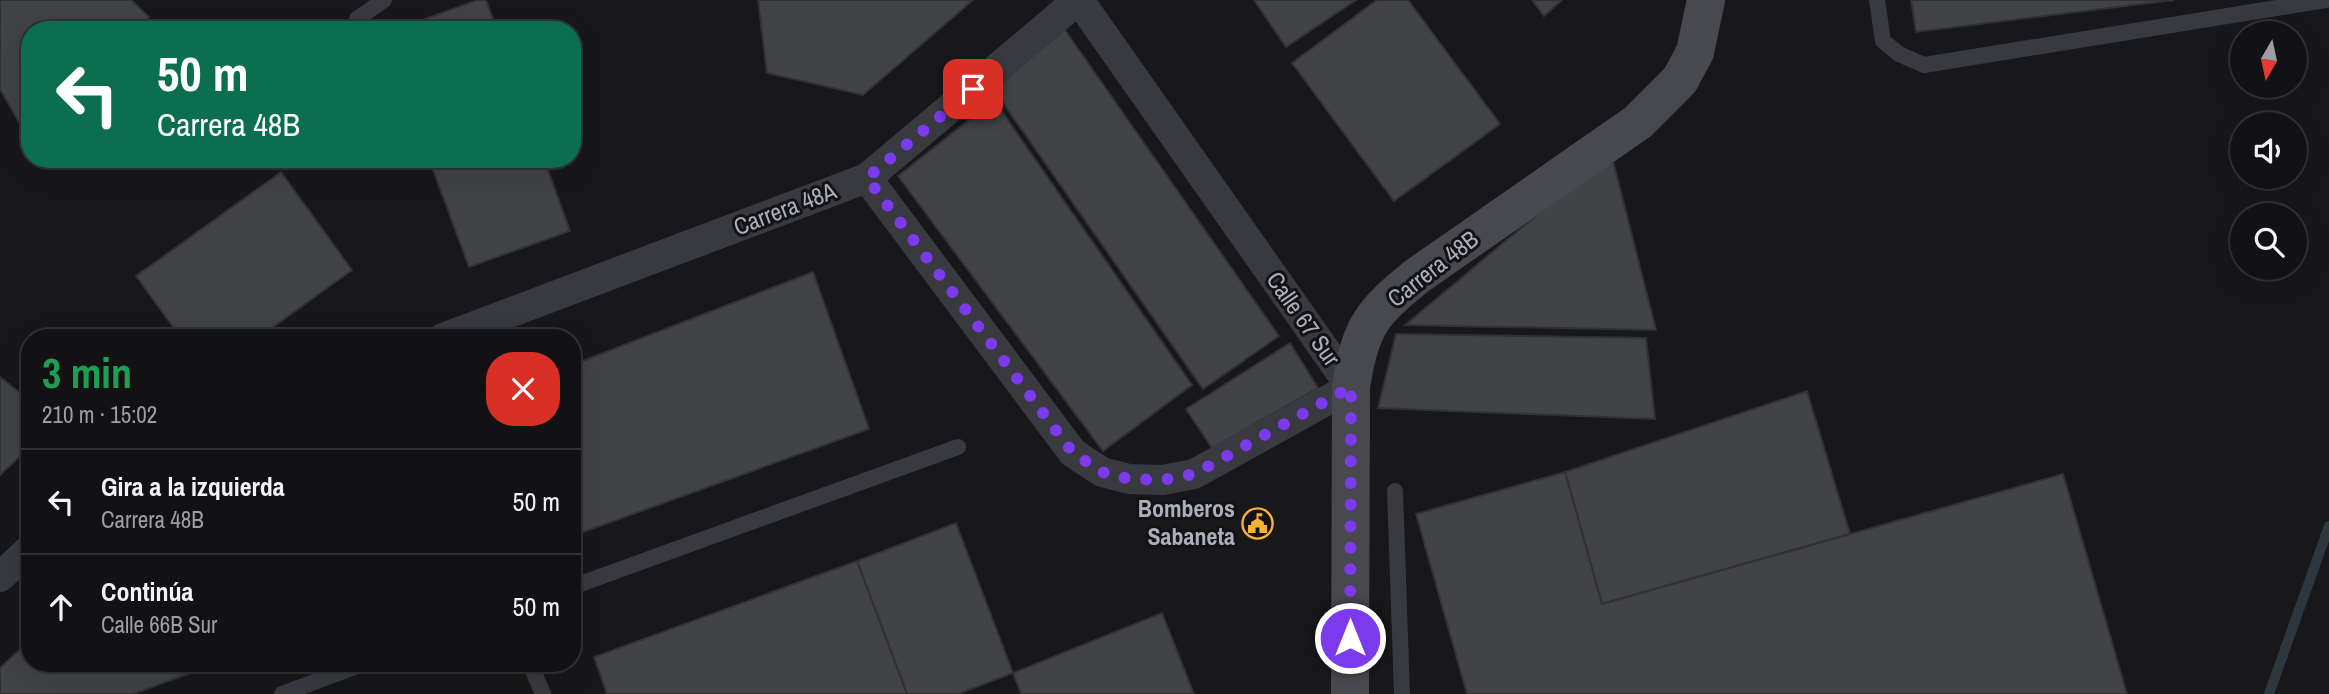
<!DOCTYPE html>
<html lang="es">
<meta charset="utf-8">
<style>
:root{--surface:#121214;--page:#1f2022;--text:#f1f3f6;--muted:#9c9ea0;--line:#313234}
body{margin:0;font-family:"Archivo Narrow",sans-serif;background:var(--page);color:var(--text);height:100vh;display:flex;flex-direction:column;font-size:26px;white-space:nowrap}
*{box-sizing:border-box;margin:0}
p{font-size:23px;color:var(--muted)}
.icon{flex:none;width:38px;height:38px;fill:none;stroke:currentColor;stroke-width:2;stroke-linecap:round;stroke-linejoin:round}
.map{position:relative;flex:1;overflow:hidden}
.drawer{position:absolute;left:21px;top:329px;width:560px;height:343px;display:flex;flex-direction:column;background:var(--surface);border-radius:28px;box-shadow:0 7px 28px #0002,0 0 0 2px var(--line)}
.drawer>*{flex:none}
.banner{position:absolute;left:21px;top:21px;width:560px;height:147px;border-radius:28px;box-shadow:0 7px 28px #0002,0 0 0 2px var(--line);background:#0b6e4f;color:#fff;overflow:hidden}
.needle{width:46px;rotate:189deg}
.fabs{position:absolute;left:2230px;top:21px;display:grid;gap:14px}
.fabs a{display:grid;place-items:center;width:77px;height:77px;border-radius:50%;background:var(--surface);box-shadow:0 7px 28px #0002,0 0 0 2px var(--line);font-size:35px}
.pin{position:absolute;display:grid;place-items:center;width:60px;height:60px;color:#fff;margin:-30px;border-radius:14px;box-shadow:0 4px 10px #0006}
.me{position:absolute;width:77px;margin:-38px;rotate:0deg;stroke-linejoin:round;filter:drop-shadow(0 0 5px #0008)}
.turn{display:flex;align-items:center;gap:24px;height:147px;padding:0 21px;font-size:32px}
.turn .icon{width:91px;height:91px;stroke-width:2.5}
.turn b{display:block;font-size:49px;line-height:60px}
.round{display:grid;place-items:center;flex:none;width:74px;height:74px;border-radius:28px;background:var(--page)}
.headline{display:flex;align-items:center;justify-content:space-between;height:119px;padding:0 21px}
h1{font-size:42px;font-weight:800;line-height:52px;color:#1e9e55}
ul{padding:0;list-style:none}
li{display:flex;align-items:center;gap:21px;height:105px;padding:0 21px;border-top:2px solid var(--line)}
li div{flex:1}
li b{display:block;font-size:26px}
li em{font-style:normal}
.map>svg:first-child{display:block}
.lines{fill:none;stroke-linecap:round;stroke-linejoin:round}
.stream{stroke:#2d373e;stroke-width:10}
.building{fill:#424347;stroke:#323236;stroke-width:2}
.lane{stroke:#393a3f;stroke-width:16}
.street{stroke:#393a3f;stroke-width:30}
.secondary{stroke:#47494f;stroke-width:38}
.route{stroke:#7c3aed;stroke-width:12;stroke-dasharray:0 21.6}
.labels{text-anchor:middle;stroke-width:6;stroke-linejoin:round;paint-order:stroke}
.street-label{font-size:24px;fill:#aaafba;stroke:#131315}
.poi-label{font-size:24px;font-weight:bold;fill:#aaafba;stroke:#131315;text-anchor:end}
</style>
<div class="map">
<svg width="2329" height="694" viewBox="0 0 2329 694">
<rect width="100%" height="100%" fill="#18181a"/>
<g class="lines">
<path class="stream" d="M2269,694l60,-168"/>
</g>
<g class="building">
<path d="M0,0h131l18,17 -15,13h-104v89l-9,7 -21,-37z"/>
<path d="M477,0h9l11,30h-102z"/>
<path d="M758,0h215l-110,95 -96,-22z"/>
<path d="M1254,0h102l-70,47z"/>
<path d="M1377,0h31l92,124 -106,77 -102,-138z"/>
<path d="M1532,0h30l-18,16z"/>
<path d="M1911,0h263l-258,32z"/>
<path d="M1065,30l214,306 -76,53 -214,-306z"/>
<path d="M994,100l198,285 -89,66 -205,-275z"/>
<path d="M1611,153l45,177 -251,-5z"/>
<path d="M429,159h115l26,72 -101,36z"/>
<path d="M281,172l71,98 -94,68h-77l-45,-62z"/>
<path d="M813,272l56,157 -297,107v-171z"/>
<path d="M1396,334l250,4 9,81 -277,-11z"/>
<path d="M1290,343l28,45 -106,60 -26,-39z"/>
<path d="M0,377l30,24v46l-30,28z"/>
<path d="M1807,391l43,143 -248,70 -37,-132z"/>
<path d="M1565,472l37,132 461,-130 64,220h-660l-51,-180z"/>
<path d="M956,523l57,150 -55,21h-51l-50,-133z"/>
<path d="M857,561l50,133h-300l-13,-37z"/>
<path d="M1162,613l32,81h-173l-8,-21z"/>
<path d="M30,640v23h188l-85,31h-133v-26z"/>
</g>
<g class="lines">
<g class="lane">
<path d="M1877,0l6,41 16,13 25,11 402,-65"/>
<path d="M357,19l27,-19"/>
<path d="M1395,491l7,203"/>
<path d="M572,587l386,-140"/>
<path d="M530,663l13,31"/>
<path d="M282,694l83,-31"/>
</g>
<g class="street">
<path d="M867,178l206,275 29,19 27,7 34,1 31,-6 157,-87 -272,-387"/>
<path d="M443,338l424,-160 211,-178"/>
<path d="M0,577l30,-28"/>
</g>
<path class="secondary" d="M1350,694l1,-307c9,-60 20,-74 66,-111l221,-154 42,-42 15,-28 11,-52"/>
</g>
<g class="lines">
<path class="route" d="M973,89l-106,89 206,275 29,19 27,7 34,1 31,-6 157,-87 -1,251"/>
</g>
<defs>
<symbol id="civic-ring" viewBox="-11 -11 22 22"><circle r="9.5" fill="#131315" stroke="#f7b333" stroke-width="1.5"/><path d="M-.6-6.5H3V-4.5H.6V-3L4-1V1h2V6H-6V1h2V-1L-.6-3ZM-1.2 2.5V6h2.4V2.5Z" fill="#f7b333"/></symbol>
</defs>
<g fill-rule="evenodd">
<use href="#civic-ring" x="1240" y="506" width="35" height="35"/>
</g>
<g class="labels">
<g class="street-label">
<text transform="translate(785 209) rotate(-21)" y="8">Carrera 48A</text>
<text transform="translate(1433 269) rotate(-38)" y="8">Carrera 48B</text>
<text transform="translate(1303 319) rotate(55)" y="8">Calle 67 Sur</text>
</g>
<g class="poi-label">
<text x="1235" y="517">Bomberos<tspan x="1235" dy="28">Sabaneta</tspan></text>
</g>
</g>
</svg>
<div class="fabs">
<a><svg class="needle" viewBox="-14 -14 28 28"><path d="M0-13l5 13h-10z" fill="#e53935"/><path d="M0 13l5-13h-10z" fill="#9c9ea0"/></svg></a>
<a><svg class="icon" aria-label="sound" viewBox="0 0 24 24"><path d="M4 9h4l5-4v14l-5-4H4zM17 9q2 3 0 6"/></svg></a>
<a><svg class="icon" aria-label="search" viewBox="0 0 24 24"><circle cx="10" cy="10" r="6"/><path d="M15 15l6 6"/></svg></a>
</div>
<div class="pin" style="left:973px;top:89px;background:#d93025"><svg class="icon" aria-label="arrive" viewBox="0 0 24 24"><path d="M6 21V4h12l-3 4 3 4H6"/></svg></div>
<svg class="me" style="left:1350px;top:638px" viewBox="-20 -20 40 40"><circle r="17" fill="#7c3aed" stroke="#fff" stroke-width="3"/><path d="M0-11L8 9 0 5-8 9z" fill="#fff"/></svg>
<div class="banner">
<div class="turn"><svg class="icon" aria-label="left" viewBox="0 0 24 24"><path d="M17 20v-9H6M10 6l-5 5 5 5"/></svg><div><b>50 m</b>Carrera 48B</div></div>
</div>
<section class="drawer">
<div class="headline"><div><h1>3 min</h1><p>210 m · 15:02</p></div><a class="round" style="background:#d93025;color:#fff"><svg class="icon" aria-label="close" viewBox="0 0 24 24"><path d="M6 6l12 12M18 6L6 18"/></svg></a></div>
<ul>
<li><svg class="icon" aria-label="left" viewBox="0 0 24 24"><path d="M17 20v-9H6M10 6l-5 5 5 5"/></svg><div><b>Gira a la izquierda</b><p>Carrera 48B</p></div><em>50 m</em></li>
<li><svg class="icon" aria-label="ahead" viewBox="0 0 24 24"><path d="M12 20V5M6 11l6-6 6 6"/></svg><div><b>Continúa</b><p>Calle 66B Sur</p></div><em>50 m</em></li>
</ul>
</section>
</div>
